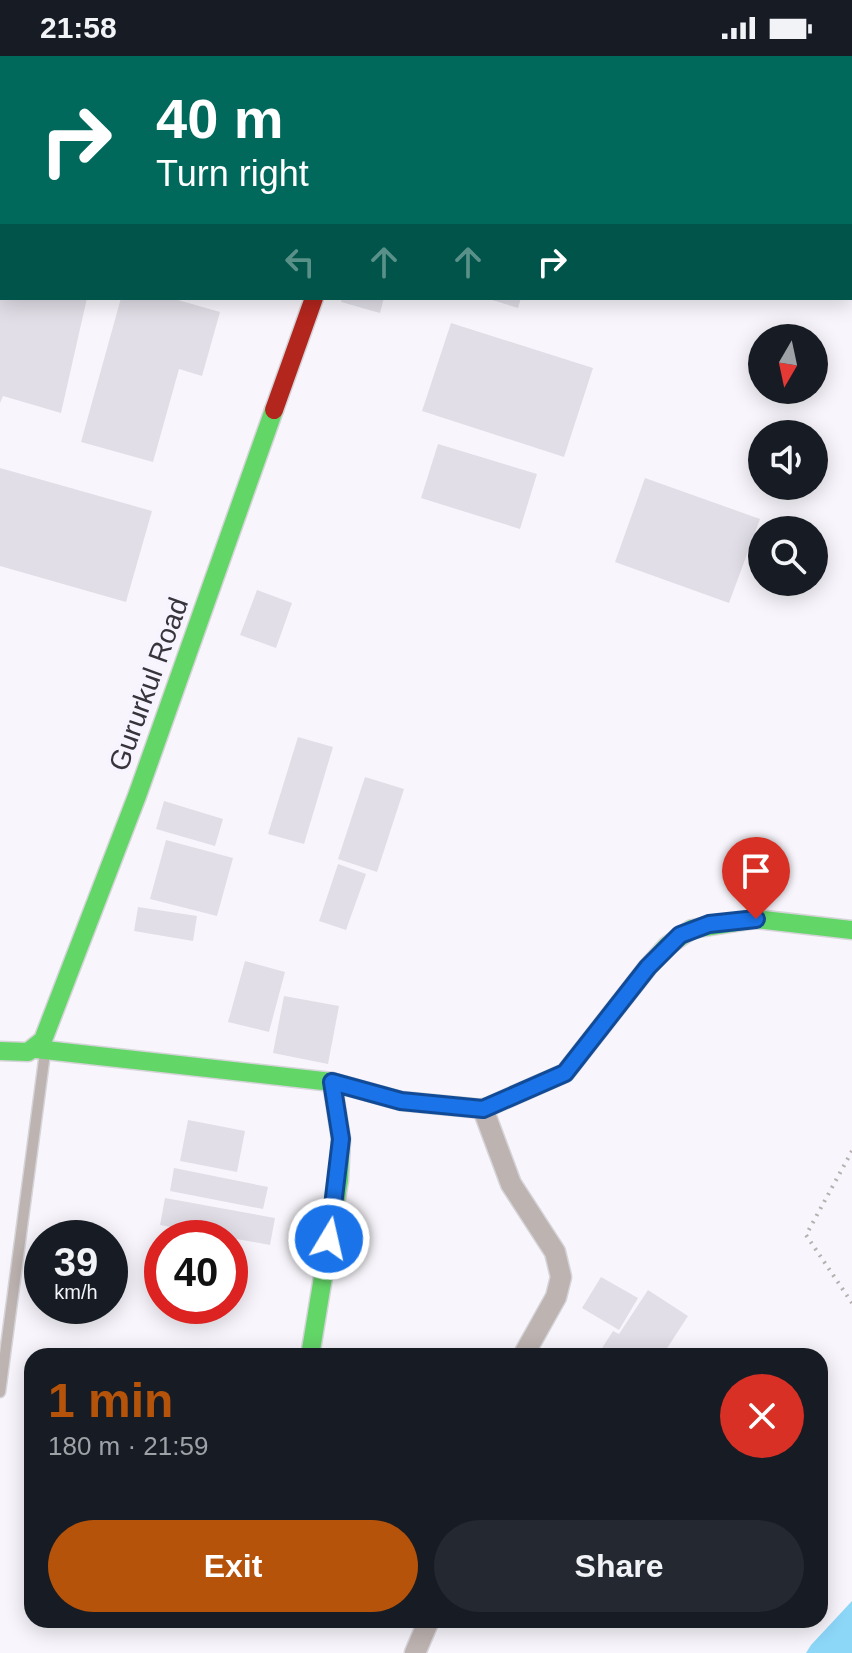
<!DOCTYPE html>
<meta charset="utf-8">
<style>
:root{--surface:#171b24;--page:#242831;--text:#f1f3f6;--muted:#9ea1a6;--accent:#b45309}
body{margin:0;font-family:Arial,sans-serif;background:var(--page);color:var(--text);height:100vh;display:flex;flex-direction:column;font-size:30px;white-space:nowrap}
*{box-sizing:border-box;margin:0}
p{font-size:26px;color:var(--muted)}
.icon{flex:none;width:44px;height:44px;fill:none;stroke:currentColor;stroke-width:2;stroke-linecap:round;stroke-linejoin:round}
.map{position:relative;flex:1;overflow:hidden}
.details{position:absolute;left:24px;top:1292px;width:804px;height:280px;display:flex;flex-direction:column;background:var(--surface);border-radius:24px;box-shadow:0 4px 20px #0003}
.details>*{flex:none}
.top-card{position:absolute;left:0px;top:0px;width:852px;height:244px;box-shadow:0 4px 20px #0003;background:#00695c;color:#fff;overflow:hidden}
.needle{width:52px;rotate:189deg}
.tools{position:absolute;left:748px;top:268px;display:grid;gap:16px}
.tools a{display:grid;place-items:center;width:80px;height:80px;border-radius:50%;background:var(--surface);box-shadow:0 4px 20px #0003;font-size:40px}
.speed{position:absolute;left:24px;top:1164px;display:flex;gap:16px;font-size:40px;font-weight:700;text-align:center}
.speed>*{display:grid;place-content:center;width:104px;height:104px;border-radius:50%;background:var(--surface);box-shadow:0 4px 20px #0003;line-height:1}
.speed small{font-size:20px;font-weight:400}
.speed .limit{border:12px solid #d22;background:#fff;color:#111}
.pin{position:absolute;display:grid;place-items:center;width:68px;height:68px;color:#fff;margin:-82px -34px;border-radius:50% 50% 50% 0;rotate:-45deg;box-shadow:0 0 8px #0007}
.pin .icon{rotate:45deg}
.me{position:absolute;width:88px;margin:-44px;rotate:9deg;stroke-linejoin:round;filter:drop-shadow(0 0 6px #0008)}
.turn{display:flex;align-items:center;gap:28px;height:168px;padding:0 24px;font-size:36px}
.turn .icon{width:104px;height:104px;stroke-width:2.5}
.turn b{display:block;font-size:56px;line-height:68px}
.lanes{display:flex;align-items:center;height:76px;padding:0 24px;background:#0003;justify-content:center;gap:40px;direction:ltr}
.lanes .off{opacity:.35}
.round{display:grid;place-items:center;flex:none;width:84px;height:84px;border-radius:42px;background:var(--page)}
.head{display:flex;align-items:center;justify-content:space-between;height:136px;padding:0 24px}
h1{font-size:48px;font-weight:800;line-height:60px;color:var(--accent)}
.primary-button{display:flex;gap:16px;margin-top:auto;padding:16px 24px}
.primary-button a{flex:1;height:92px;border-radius:48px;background:var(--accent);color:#fff;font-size:32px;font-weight:800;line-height:92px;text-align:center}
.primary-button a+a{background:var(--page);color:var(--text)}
.status{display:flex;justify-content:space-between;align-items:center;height:56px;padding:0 40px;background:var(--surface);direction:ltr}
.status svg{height:22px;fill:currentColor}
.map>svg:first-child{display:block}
.water{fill:#8cd6f8}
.building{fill:#e1dee7}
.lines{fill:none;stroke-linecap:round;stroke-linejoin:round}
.lane-casing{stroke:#d5d4d8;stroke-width:13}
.street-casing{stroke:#d5d4d8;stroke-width:23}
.fast-casing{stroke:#d5d4d8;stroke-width:21}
.jam-casing{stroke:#d5d4d8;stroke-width:21}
.path{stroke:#b7b0b1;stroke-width:4;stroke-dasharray:2 6;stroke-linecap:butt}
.lane{stroke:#bdb3b1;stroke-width:10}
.street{stroke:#bdb3b1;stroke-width:20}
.fast{stroke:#63d668;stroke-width:18}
.jam{stroke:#b3261e;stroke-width:18}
.route-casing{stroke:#114b97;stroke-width:20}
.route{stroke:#1a73e8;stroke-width:14}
.labels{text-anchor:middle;stroke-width:8;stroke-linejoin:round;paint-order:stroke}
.street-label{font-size:28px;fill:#37353b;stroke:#f7f3ff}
</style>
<div class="status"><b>21:58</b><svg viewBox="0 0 49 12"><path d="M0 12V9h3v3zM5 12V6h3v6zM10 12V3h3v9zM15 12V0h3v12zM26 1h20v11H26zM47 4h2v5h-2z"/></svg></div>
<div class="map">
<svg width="852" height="1597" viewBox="0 0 852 1597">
<rect width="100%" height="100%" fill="#f8f6fc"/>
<path class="water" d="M852,1545v52h-46l5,-8z"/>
<g class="building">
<path d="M0,242h87l-26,115 -58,-17 -3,7z"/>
<path d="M121,242h50l49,14 -18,64 -23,-7 -26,93 -72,-20z"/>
<path d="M342,242h42l-4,15 -39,-11z"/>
<path d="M486,242h35l-3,10z"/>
<path d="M451,267l142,45 -29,89 -142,-46z"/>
<path d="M438,388l99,30 -17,55 -99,-31z"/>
<path d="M0,412l152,43 -26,91 -126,-36z"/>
<path d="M645,422l115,41 -31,84 -114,-41z"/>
<path d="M257,534l35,13 -16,45 -36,-13z"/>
<path d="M298,681l35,10 -29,97 -36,-10z"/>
<path d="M365,721l39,12 -27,83 -39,-13z"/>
<path d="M164,745l59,18 -8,27 -59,-17z"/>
<path d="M166,784l67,18 -16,58 -67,-17z"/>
<path d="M338,808l28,10 -20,56 -27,-9z"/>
<path d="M138,851l59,9 -4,25 -59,-10z"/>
<path d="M245,905l40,11 -16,60 -41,-10z"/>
<path d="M284,940l55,10 -11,58 -55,-11z"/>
<path d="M188,1064l57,11 -8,41 -57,-11z"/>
<path d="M174,1112l94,19 -5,22 -93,-18z"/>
<path d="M165,1142l110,20 -5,27 -110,-20z"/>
<path d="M601,1221l37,21 -19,32 -37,-22z"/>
<path d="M648,1234l40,26 -26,40h-65l16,-25 6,3z"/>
</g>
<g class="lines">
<defs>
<path id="lane" d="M0,1336l45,-339"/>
<g id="street">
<path d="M483,1053l28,75 44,68 6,25 -5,20 -33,59"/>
<path d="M415,1597l14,-33"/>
</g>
<g id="fast">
<path d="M478,2l3,-2"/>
<path d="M36,993l296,33 69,19 82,8 82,-36 83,-106 19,-21 25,-17 64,-10 96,11"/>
<path d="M0,995l28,1 15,-12 94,-244 137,-386"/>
<path d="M310,1300l29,-176 2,-41 -9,-57"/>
</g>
<path id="jam" d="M274,354l40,-112"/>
</defs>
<use href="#lane" class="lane-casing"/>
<use href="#street" class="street-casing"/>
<use href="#fast" class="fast-casing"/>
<use href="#jam" class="jam-casing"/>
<path class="path" d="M852,1095l-46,84 46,68"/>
<use href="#lane" class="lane"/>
<use href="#street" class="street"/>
<use href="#fast" class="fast"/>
<use href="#jam" class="jam"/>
</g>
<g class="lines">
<defs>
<path id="route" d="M329,1183l12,-100 -9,-57 69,19 82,8 82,-36 83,-106 32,-32 29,-11 47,-5"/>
</defs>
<use href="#route" class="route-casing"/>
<use href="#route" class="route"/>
</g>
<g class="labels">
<g class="street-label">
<text transform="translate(148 628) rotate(-70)" y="10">Gururkul Road</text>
</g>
</g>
</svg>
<div class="tools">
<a><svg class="needle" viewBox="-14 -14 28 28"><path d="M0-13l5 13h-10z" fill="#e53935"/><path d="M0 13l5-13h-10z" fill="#9ea1a6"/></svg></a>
<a><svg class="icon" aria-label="sound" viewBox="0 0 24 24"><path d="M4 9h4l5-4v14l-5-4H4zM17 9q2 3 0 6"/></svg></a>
<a><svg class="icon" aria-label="search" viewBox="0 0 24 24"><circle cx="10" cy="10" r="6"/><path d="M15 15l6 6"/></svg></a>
</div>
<div class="speed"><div>39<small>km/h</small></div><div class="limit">40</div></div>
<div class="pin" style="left:756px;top:863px;background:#d93025"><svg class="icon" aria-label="arrive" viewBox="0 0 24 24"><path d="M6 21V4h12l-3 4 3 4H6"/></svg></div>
<svg class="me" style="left:329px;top:1183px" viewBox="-20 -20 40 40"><circle r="17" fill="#1a73e8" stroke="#fff" stroke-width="3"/><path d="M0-11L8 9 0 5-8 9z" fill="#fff"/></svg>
<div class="top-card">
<div class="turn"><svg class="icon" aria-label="right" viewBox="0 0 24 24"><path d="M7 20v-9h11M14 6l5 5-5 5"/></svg><div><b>40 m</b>Turn right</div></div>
<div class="lanes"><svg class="icon off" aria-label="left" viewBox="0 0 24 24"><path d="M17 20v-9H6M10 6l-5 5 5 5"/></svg><svg class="icon off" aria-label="ahead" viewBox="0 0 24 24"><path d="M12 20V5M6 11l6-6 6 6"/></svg><svg class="icon off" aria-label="ahead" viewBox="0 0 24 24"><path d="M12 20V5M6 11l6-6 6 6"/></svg><svg class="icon" aria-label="right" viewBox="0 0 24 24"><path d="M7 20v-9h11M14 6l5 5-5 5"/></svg></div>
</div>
<section class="details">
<div class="head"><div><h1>1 min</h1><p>180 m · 21:59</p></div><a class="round" style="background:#d93025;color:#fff"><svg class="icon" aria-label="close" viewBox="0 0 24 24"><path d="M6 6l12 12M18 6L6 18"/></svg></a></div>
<div class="primary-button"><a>Exit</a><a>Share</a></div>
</section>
</div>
